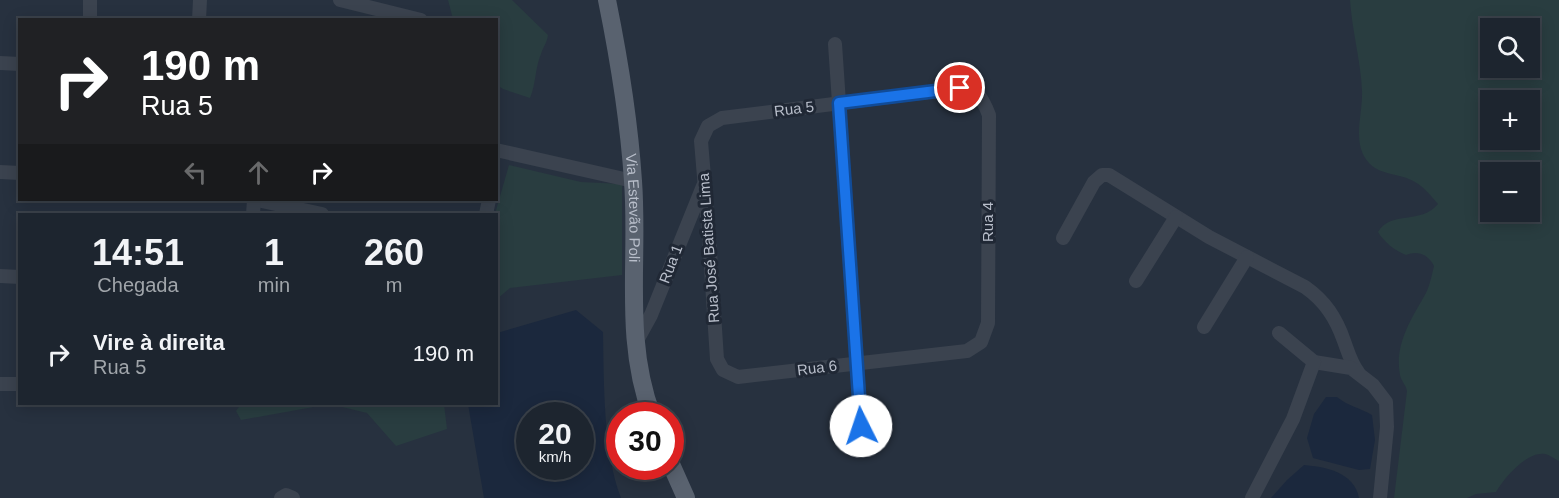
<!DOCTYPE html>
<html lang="pt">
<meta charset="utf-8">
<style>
:root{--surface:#1d252f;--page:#252d37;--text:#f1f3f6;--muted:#a0a5aa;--line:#3b424b}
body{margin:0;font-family:Arial,sans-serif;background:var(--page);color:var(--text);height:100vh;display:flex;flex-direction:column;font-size:22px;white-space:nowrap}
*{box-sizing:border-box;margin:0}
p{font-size:20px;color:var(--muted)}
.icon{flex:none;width:33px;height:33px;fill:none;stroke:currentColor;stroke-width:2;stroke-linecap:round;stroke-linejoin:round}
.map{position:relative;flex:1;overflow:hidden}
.drawer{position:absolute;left:18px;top:213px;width:480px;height:192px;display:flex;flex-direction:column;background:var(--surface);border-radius:0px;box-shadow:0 3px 15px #0003,0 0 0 2px var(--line)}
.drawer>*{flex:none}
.banner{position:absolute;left:18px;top:18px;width:480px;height:183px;border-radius:0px;box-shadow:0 3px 15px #0003,0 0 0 2px var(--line);background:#202124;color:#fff;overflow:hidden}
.fabs{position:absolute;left:1480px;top:18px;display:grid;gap:12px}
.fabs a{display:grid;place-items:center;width:60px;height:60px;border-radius:0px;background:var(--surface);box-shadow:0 3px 15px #0003,0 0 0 2px var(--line);font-size:30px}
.speed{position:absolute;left:516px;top:402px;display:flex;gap:12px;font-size:30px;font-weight:700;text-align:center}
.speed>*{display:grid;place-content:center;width:78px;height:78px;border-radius:50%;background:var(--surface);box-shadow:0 3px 15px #0003,0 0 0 2px var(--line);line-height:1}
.speed small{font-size:15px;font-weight:400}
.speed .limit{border:9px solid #d22;background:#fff;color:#111}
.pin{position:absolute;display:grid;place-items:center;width:51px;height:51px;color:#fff;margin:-26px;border:3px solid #fff;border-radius:50%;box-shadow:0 2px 6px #0007}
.me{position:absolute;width:66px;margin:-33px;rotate:356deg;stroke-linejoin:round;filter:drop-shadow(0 0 4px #0008)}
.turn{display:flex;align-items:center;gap:21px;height:126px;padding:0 24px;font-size:27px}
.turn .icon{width:78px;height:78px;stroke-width:2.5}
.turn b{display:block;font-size:42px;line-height:51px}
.lanes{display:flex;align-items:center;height:57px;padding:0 24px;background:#0003;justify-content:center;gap:30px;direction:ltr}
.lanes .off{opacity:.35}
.eta{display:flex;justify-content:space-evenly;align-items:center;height:102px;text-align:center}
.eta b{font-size:36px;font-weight:700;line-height:42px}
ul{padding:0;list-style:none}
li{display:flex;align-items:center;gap:18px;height:78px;padding:0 24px}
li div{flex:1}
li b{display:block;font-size:22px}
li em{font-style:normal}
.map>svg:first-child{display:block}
.green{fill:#293d40;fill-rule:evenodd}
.water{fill:#1b283d;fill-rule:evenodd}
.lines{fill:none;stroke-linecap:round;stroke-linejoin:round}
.minor{stroke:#3b434f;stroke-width:14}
.major{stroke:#59626f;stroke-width:18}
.route-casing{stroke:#114b97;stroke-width:15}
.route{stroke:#1a73e8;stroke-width:10}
.labels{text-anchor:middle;stroke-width:6;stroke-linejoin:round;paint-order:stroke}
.street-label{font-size:15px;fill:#b8beca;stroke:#202835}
</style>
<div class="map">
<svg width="1559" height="498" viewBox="0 0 1559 498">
<rect width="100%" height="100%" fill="#27313f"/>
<g class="green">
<path d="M448,0h64l36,35c-1,8 -5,12 -7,19 -6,14 -5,30 -11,44l-27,-9 -6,-4 -1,-65 -43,-1z"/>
<path d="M1350,0h209v461c-4,-2 -9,-6 -14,-7 -18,-3 -41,24 -49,38l-20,2 -9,4h-73l13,-107c-1,-6 -6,-10 -7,-16 -6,-31 12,-57 26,-82 4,-8 6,-19 8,-27 -6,-12 -17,-16 -28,-11 -12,-5 -22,-13 -28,-23 13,-22 43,-7 60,-28 -6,-7 -14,-17 -23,-22 -14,-9 -34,-6 -46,-19 -18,-19 -6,-49 -7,-72 -1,-29 -10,-60 -12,-91zM1530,28v40h-39v-40zM1530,100v40h-39v-40zM1530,172v40h-39v-40z"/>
<path d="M509,165l72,17 41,2v91l-112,13 -13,11 -2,-85z"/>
<path d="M241,404h203l3,25 -51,17 -29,-33 -37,-9 -89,16 -5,-9z"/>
</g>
<g class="water">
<path d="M576,310l27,22c1,51 0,119 18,166h-137l-16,-94h28l1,-71zM530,416h50v50h-50z"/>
<path d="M1326,397h11c11,9 23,11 35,18l3,25 -5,29 -11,1 -46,-12 -6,-20 7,-24z"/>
<path d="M1304,465c22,2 50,7 55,33h-88l16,-18z"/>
</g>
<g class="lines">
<g class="minor">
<path d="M340,0l81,20"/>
<path d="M90,20v-20"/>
<path d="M199,20l1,-20"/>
<path d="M835,44l26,382"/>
<path d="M0,63l20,1"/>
<path d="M960,88c19,4 22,9 29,27l-1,208 -7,19 -14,9 -229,26 -15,-7 -6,-11 -8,-122 -8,-96 7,-15 14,-8z"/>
<path d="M496,150l137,31"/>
<path d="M0,172l20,1"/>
<path d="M257,200l65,14"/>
<path d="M253,214l1,-14"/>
<path d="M486,214l3,-14"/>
<path d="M1063,238l31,-56 8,-7h7l100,62 96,50c20,14 31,31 39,54 4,11 7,22 14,31"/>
<path d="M0,276l20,1"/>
<path d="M1136,281l40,-64"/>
<path d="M1204,327l43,-70"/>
<path d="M635,344l16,-29 52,-129"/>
<path d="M1314,362l37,6 22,17 13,17 1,25 -7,71"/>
<path d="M0,384h20"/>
<path d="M281,498l5,-3 7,3"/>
<path d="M1252,498l41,-79 21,-57 -35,-29"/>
</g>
<g class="major">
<path id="s1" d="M607,0c12,59 22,120 26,181 6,79 -10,158 19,235"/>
<path d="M670,462l16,36"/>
</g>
</g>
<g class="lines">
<defs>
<path id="route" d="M861,426l-22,-323 121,-15"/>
</defs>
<use href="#route" class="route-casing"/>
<use href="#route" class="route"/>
</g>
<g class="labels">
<g class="street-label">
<text transform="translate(794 109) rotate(-7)" y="5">Rua 5</text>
<text dy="5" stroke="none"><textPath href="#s1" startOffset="210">Via Estevão Poli</textPath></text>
<text transform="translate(988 222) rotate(-90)" y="5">Rua 4</text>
<text transform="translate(709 248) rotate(-94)" y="5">Rua José Batista Lima</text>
<text transform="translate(671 264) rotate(-69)" y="5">Rua 1</text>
<text transform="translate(817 368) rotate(-7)" y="5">Rua 6</text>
</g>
</g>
</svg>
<div class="fabs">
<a><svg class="icon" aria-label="search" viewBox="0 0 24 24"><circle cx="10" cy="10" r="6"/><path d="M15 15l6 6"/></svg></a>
<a>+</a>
<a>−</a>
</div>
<div class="speed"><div>20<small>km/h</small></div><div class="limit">30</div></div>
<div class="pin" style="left:960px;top:88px;background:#d93025"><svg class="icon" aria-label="arrive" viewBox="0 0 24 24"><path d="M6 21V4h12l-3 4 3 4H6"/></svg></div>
<svg class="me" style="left:861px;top:426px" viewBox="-20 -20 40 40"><circle r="19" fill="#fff"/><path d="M0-13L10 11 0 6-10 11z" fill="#1a73e8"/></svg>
<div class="banner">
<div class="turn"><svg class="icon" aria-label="right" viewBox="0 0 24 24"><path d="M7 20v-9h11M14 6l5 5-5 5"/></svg><div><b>190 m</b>Rua 5</div></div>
<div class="lanes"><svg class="icon off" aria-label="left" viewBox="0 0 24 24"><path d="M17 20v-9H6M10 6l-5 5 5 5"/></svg><svg class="icon off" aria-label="ahead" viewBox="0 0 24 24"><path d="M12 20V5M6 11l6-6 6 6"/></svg><svg class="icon" aria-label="right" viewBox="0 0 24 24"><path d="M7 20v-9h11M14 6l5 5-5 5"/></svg></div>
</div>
<section class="drawer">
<div class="eta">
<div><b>14:51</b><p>Chegada</p></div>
<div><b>1</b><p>min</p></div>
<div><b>260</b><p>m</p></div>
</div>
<ul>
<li><svg class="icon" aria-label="right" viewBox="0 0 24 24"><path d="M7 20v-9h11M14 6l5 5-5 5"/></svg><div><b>Vire à direita</b><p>Rua 5</p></div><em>190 m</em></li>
</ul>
</section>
</div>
